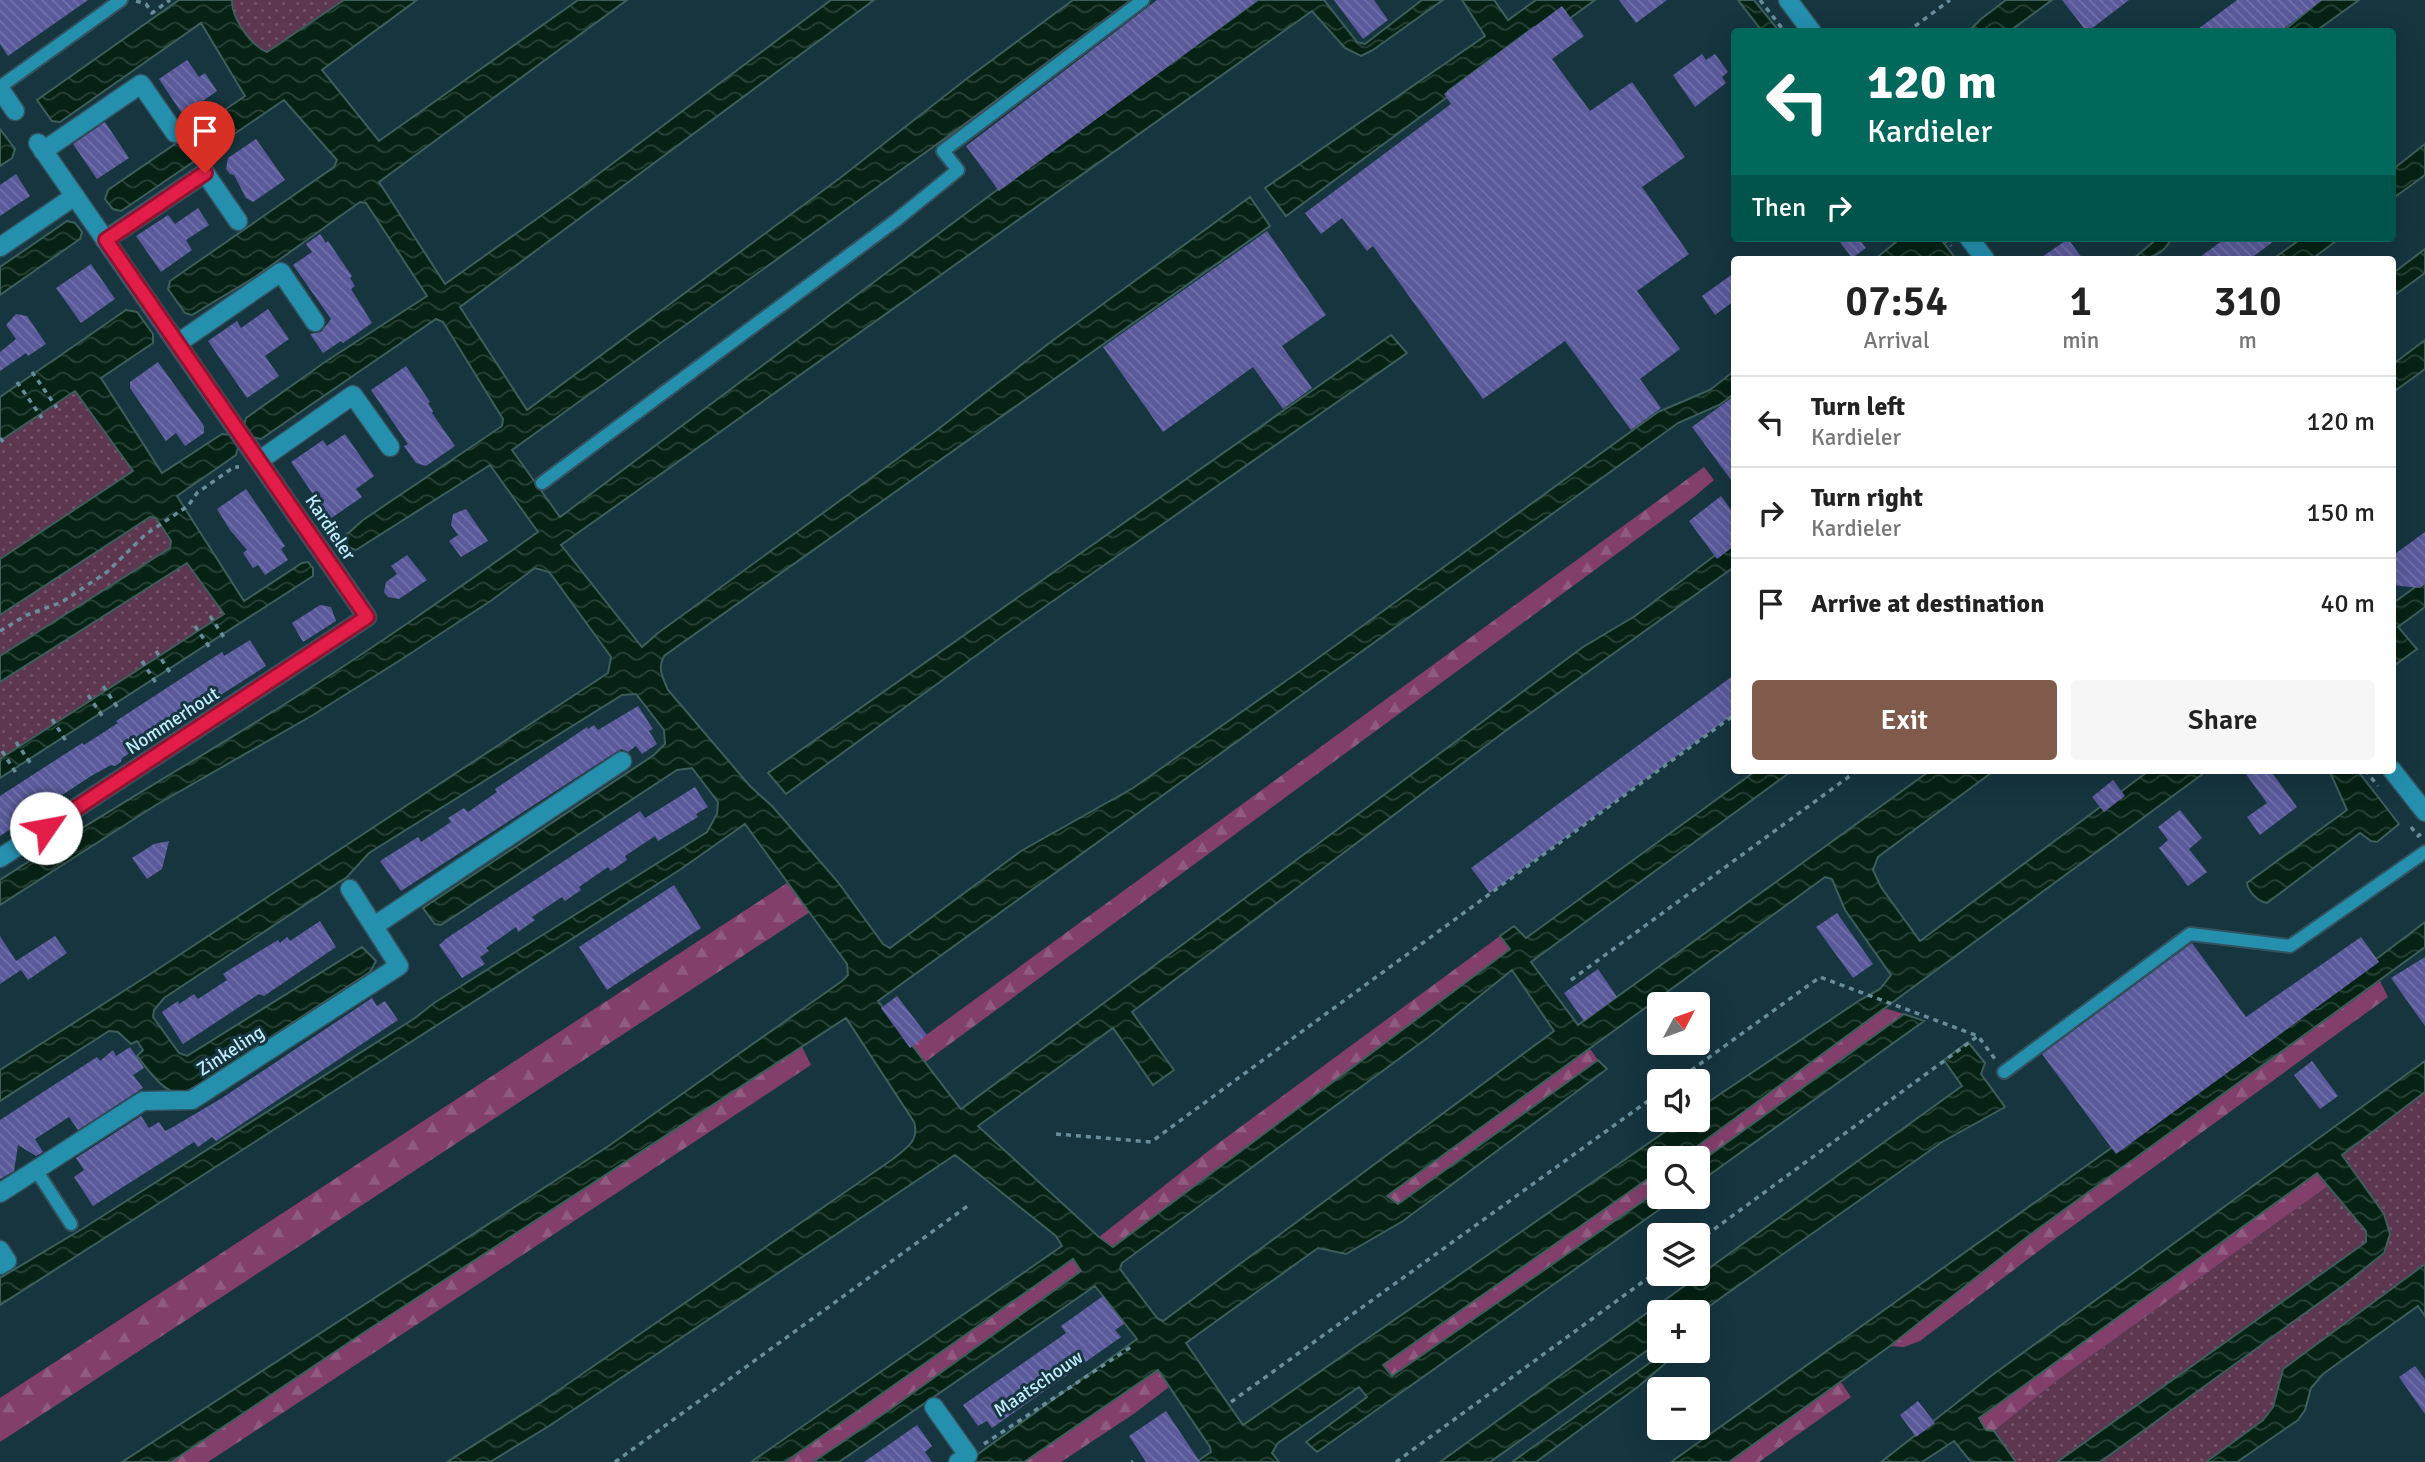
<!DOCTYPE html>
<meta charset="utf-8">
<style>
:root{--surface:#fff;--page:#f6f6f6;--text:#222;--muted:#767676;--line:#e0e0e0;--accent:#805b4c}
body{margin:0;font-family:Signika,sans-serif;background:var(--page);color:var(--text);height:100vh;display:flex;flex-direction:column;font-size:26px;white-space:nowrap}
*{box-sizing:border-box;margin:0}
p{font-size:23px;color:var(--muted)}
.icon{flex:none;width:38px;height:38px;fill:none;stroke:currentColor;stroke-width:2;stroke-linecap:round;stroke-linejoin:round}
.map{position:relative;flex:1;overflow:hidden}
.side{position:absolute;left:1731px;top:256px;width:665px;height:518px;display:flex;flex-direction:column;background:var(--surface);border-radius:7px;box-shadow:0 7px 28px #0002}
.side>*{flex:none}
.top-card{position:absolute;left:1731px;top:28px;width:665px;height:214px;border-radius:7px;box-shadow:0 7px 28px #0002;background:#00695c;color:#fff;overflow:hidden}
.needle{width:46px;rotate:49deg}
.controls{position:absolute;left:1647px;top:992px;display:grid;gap:14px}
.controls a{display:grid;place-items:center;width:63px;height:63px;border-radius:7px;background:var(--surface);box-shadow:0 7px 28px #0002;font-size:35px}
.pin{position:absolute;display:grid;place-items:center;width:60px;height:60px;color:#fff;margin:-72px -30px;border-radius:50% 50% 50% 0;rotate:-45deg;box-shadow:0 0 7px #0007}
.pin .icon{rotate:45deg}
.me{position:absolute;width:77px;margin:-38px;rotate:57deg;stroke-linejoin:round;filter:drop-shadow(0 0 5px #0008)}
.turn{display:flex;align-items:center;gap:24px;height:147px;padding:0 21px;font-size:32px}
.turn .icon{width:91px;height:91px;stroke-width:2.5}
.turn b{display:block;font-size:49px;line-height:60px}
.then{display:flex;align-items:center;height:66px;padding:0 21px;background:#0003;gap:14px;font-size:26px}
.eta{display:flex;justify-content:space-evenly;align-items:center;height:119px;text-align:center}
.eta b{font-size:42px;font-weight:600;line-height:49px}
.action{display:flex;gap:14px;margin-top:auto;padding:14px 21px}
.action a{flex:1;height:80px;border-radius:7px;background:var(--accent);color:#fff;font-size:28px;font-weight:600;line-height:80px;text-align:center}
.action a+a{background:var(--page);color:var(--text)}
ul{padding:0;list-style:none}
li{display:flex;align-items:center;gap:21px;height:91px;padding:0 21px;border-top:2px solid var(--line)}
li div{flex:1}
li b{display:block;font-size:26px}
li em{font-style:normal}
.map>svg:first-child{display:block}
.grass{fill:url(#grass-dots)}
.forest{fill:url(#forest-firs)}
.water{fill:url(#water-waves);stroke:#3d5e5a;stroke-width:2;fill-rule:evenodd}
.building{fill:url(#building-back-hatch)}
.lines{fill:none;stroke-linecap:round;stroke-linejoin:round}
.service-casing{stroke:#32525d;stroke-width:16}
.minor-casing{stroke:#32525d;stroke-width:21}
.tertiary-casing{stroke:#32525d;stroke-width:21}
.path{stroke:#698e9b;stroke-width:3.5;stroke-dasharray:5 5;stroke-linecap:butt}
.service{stroke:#258fae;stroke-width:12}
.minor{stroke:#258fae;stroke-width:18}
.tertiary{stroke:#258fae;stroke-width:18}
.route-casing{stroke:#92132f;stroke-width:18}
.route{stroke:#e11d48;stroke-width:12}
.labels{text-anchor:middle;stroke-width:6;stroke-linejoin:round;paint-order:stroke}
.street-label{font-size:19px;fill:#bfebfc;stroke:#16353f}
</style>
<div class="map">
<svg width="2425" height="1462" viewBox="0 0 2425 1462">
<defs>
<pattern id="grass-dots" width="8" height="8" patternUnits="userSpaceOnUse" patternTransform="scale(1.75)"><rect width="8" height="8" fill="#5d364f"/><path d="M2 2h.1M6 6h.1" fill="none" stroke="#725369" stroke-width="1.8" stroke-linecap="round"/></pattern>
<pattern id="forest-firs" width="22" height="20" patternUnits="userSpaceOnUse" patternTransform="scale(1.75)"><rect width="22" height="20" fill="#813f6a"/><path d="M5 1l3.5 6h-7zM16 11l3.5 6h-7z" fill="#915b80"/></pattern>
<pattern id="water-waves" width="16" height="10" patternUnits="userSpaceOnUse" patternTransform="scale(1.75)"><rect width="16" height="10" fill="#052215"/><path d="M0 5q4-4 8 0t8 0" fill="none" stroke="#284238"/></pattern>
<pattern id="building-back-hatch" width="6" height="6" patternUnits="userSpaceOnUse" patternTransform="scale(1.75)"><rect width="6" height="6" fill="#5a5a9b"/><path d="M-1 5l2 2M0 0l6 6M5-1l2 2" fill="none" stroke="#7072aa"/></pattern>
</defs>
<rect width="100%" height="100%" fill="#16353f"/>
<g class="grass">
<path d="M233,0h111l-77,52c-16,-6 -36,-35 -34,-52z"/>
<path d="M75,391l59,80 -134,88v-118z"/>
<path d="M150,517l6,1 15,23 -1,7 -170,108v-41z"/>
<path d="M187,563l37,51 -224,145v-77z"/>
<path d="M2425,1092v172l-142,105 -10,38 -10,13 -57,42h-106l244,-177 40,-32v-39l-43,-59z"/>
<path d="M2328,1186l38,45v11l-309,220h-41l-22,-31 65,-52z"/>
</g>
<g class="forest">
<path d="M1704,467l10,13 -20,17 -770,566 -13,-17z"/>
<path d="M787,883l23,29 -810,530v-44z"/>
<path d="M1500,936l11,13 -398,298 -14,-10 117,-92z"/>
<path d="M2380,981l8,16 -340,247 -128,97 -16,6 -14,-1 137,-109z"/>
<path d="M1884,1008l20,6 -202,147 -10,-12z"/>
<path d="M802,1047l9,18 -603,397h-37l186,-125z"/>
<path d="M1590,1049l8,11 -201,144 -10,-8z"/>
<path d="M1659,1171v19l-268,186 -9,-11z"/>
<path d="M2318,1173l10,13 -269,193 -65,52 -8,-1 -7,-12z"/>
<path d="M1073,1259l8,11 -189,138 -79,54h-28z"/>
<path d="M1158,1370l11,17 -34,26 -74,49h-36z"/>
<path d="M1841,1382l10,15 -92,65h-30z"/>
</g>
<g class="water">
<path d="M179,0h53c-1,17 19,46 35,52l77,-52h73l-95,70 57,71 199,-141h49l-248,182 66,102 128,-91 258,-193h43l-414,307 67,103 313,-232 125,-98 108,-80h58l-173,129 -446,321 48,67 441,-330 257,-187h66l33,42 8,2 57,-44h21l-70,50 -12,6 -16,-8 -33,-37 -751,534 81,102 16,-14 279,-203 115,-89 198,-144 20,29 -606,430c-7,12 -1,22 4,34l82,96 23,21 65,75 45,62 7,4 131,-97 112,-63 174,-122 351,-254 52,-22 24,-19v23l-15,11 -41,18 -800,578 83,108 622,-462 52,-31 99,-75v26l-230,165 -372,280 42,58 -21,15 -40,-57 -135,98 121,111 14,10 397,-298 -10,-13 14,-10 12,12 231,-168h36l-262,192 47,63 353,-255h64l-117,87 -5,13 8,17 39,54 230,-171h58l-516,380 11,10 201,-146 20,7 -226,162v-25h-39v13l-276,194 9,11 267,-186v7h18l-360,255 -11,-10 61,-45 -8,-10 -81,56 -6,10 7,9h-83l15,-10 -1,-5 -52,-77 -134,92h-57l170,-123 -42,-53 -256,176h-26l79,-54 189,-137 -8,-12 -288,203h-34l311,-216 -6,-10 -101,-81 -406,271 -59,36h-43l96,-61 350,-242c13,-11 27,-18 21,-37l-68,-104 -489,319 -186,125h-49l485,-315 235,-166 6,-6 -1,-11 -102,-140 -64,45 -681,436v-27l82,-49 333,-211 19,-15 273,-171 10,-18 1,-12 -26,-34 -15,2 -236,155 -6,-1 -12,-16 231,-153 11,-11 -1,-14 -28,-36 -14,1 -253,158 -22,24 -183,121 -10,12 -1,7 26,36 8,3 175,-109 14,14 -6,11 -171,112c-5,3 -10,7 -15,8 -18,6 -37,-24 -47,-36l6,-6 -6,-9 -6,3 -13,-12 -9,-1 -109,70v-31l155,-99 453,-298 3,-16 -58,-80 -4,-5 -14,-4 -43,32 -90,59 -89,56 -157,90 -156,100v-25c95,-62 193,-118 288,-178 86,-54 168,-112 250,-170l-48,-67 -134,85c-8,-2 -10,-6 -11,-14l18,-16 139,-94 1,-7 -60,-97 -7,-3 -175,120 -9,-2 -14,11 -2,7 -59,41 67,105 58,-38 6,-1 5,6v8l-313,202v-19l224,-145 -37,-51 -187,119v-26l170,-108 1,-7 -15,-23 -6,-1 -150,98v-56l133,-88 -58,-80 -75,50v-44l126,-87 11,2 16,22v9l-52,35 61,95 60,-39 9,1 13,-9 2,-8 79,-56 102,-66 -61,-93 -6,-1 -105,75 -63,38 -7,-2 -17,-24 2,-8 164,-114 3,-7 -53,-60 -151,103 -12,8 -8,-2 -8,-10 3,-9 137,-94 -44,-73 -141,99 -8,-1 -15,-21zM1825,877l7,2 13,31 46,65 -11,14 -20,11 -162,109v11h-16l-439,305 -57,-82 132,-95 28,6 57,-33 204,-152 -9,-9 -200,144 -11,-8zM1512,970l42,61 -391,290 -6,-3 -37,-49 2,-6 308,-227z"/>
<path d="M1462,0h32l14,20 28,-20h59l-52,38 -9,-11 -86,64 2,4 -164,121 -21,-28 220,-152z"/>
<path d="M1738,0h16l25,31h-17z"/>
<path d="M2006,0h46l-42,31h-41l12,-12z"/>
<path d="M2321,0h38l-43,31 -34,1z"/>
<path d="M0,129l15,20 -3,9 -12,8z"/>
<path d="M2425,144v31l-33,24v-29z"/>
<path d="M67,221l8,2 7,9 -2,7 -80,56v-28z"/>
<path d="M1901,238h39l16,21h-81z"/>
<path d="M2158,238h14c-9,17 -21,21 -39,21z"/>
<path d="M2302,238h38l-28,21h-39z"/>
<path d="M2425,249v24l-33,24v-23z"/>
<path d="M1391,335l16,18 -404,283 -217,158 -18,-21z"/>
<path d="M2425,340v29l-33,24v-28z"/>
<path d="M2425,580v27l-27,20 19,22 -25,18v-63z"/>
<path d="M2329,770h28l42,54 -22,18 -6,-1 -11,-8 -93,70c-8,-1 -19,-11 -20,-20l100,-73z"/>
<path d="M2425,922v25l-398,290 -137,109 -161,116h-58l708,-505z"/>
<path d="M1968,1042l17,21 -4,11 24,33 -63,35 -244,172 -39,-2v30l-169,120h-50l522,-376 -18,-26z"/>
<path d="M2425,1061v31l-83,63 42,59 6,20 -6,19 -40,32 -244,177h-43l309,-220v-11l-49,-58 -338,245 7,12 8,1 22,31h-45l-17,-21 -32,21h-41l110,-86z"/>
<path d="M2425,1264v52l-7,-10 -95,68 -12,14 -6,22 -7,10 -61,42h-31l57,-42 10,-13 10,-38z"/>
<path d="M1662,1354l13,1 -36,31 -103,76h-24z"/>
</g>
<g class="building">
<path d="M0,0h88l-80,56 -8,-12z"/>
<path d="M1157,0h101l-259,191 -33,-45z"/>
<path d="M1334,0h40l14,20 -25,19z"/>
<path d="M1619,0h48l-31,23z"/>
<path d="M2062,0h67l-42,32z"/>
<path d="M2237,0h85l-43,32h-85z"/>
<path d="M1562,6l22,30 -32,23 38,52 42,-29 53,75 -43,30 47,67 -52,37 43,58 -40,30 21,29 -30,22 -66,-89 -82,58 -110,-153 -6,5 -25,-33 -21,16 -16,-21 146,-109 -7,-10z"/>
<path d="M1702,54l4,6 9,-6 13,18 -6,5 4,6 -31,24 -22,-32z"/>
<path d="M187,60l12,17 6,-4 12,18 -34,24 -24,-36z"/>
<path d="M105,122l24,36 -32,21 -24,-35z"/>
<path d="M256,139l29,41 -32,22 -7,-4 -12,-23 -4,-1 -4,-5 2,-11z"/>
<path d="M16,174l14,22 -30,20v-31z"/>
<path d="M198,208l11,17 -23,15 6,10 -31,22 -25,-36 32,-21 7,9z"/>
<path d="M1267,231l59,84 -44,31 30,42 -29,21 -30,-42 -90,65 -60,-85z"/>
<path d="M320,234l6,9 2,-2 24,35 -2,2 5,8 -4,3 21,34 -29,20 -2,-2 -18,12 -13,-19 11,-2 10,-13 -38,-54 19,-13 -6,-8z"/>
<path d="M1837,238h21l8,10 -14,10z"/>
<path d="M2226,238h52l-28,21h-53z"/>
<path d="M2068,239l15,20h-44z"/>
<path d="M91,264l24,35 -34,24 -25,-35z"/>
<path d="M1734,273v28l-19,14 -13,-19z"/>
<path d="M268,309l21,30 -24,17 14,20 -32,22 -39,-57 29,-20 4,7z"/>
<path d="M16,314l11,2 19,28 -18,12 -2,-3 -26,18v-19l16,-13 -10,-14z"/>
<path d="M158,362l46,64v7l-19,13 -9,-13 -10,8 -36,-53v-6z"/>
<path d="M406,366l24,36 -2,1 5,8 -1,2 23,33 -29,20 -10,-3 -12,-17 4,-2 -37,-54z"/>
<path d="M1734,396v88l-42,-57z"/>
<path d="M345,434l29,42 -18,13 6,8 -32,22 -39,-57 32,-22 4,6z"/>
<path d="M246,489l39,57 -4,3 7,11 -23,15 -7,-10 -5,3 -10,-15 4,-3 -17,-20 -13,-21z"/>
<path d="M1721,496l13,18v32l-17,13 -28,-38z"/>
<path d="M466,509l22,32 -27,16 -12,-16 9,-6 -7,-10 2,-11z"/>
<path d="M2425,532v52l-5,4 -28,-3v-29z"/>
<path d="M407,555l20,25 -28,19 -11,-2 -4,-5 2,-10 11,-8 -6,-8z"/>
<path d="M320,605l11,2 5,14 -33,21 -11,-19z"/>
<path d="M250,640l16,26 -144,92 -1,4 -6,4 -4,-1 -20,11 -91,60v-40l82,-53 2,2 34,-22 -2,-2 106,-69 2,4z"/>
<path d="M1734,675v39l-244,179 -19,-25z"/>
<path d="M638,706l15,23 -4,2 8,13 -15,10 -6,-8 -8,6 -6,-3 -6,3 -215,139 -21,-30 38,-24 3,5 30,-20 -3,-4 16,-10 4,4 29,-20 -2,-3 92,-62 1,2 6,-4 4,5z"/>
<path d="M2243,770h27l27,37 -37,28 -13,-18 20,-14z"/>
<path d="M2113,780l12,16 -21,16 -12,-15z"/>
<path d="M695,787l13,20 -12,7 2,3 -40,24 -3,-5 -30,20 2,4 -16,11 -3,-4 -29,20 2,3 -16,11 -3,-4 -30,20 3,3 -17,12 -2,-5 -30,21 3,3 -9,6 5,7 -23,14 -23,-33 8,-7 193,-127 5,7z"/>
<path d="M2180,810l22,28 -13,11 18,23 -19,14 -29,-38 9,-8 -10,-13z"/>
<path d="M169,841l-7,28 -15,10 -15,-21 22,-14z"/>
<path d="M674,885l27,43 -94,62 -28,-43z"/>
<path d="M1837,913l36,51 -20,14 -37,-51z"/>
<path d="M320,921l16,26 -72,49 -5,-2 -76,50 -21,-32 16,-11 1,3 15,-10 4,5 29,-19 -4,-6 9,-6 46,-28 2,3 7,-6 3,4z"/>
<path d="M0,936l16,25 39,-25 12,17 -39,27 -7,-10 -21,14z"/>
<path d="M2361,937l18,25 -263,192 -74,-100 150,-111 54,74z"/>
<path d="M2425,957v69l-34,-48z"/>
<path d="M1598,969l19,28 -33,24 -20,-28z"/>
<path d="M897,996l30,39 -17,13 -29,-40z"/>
<path d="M372,998l5,8 8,-5 13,19 -182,121 -4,-4 -14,10 -4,-5 -101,64 -19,-29 10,-7 -8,-12 65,-42 8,12 10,-6 6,9 8,-4 49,-29z"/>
<path d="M130,1047l14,21 -11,7 10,13 -65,42 -9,-13 -34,22 8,13 -7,4 -18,-11 -4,26 -14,8v-59l97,-63 3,4 13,-11 3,6z"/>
<path d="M2312,1061l26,35 -18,13 -26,-34z"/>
<path d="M1103,1296l21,28 -9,6 6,7 -129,91 -5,-7 -9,5 -15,-21 103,-72 -5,-7z"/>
<path d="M2415,1366l10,13v35l-26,-37z"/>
<path d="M1918,1401l17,22 -19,14 -16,-22z"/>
<path d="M1166,1411l34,51h-54l-17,-26z"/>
<path d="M917,1425l15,21 -7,6 7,10h-68z"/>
</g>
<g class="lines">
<defs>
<g id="service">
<path d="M0,87l121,-87"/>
<path d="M542,483l353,-262 63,-51 -15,-19 200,-151"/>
<path d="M2004,1072l186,-138 100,12 135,-94"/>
<path d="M36,1170l35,54"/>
</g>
<g id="minor">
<path d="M0,89l15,22"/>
<path d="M43,151l98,-67 34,49"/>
<path d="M105,240l100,-67 33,48"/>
<path d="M0,247l75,-51"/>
<path d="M178,343l103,-71 34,50"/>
<path d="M260,460l93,-65 37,52"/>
<path d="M0,858l367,-241 -329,-474"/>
<path d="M374,926l248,-165"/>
<path d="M0,1193l143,-92 49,-1 207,-134 -49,-77"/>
<path d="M0,1250l7,11 -7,4"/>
<path d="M934,1407l34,48 -10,7"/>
</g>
<g id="tertiary">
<path d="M1788,0l24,32"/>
<path d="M1969,238l16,21"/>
<path d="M2392,770l33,42"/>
</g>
</defs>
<use href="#service" class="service-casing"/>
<use href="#minor" class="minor-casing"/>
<use href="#tertiary" class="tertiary-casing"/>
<g class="path">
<path d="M1760,0l25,32"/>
<path d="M136,1l10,3 6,9 18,-13"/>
<path d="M1907,32l43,-32"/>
<path d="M1944,238l7,8"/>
<path d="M32,372l25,36"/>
<path d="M17,382l25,36"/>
<path d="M0,438l4,5"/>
<path d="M210,616l15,23"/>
<path d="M195,626l15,22"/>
<path d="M0,631l27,-16 35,-13 45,-30 39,-38 42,-28 9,-13 37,-26h5"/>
<path d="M156,651l15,23"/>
<path d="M142,661l14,22"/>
<path d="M103,686l15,22"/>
<path d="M88,695l15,22"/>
<path d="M52,719l14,22"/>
<path d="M16,742l15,22"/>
<path d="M2,751l14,22"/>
<path d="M2365,770l13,16"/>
<path d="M2411,827l7,9 7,-5"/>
<path d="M1571,980l287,-210"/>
<path d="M1675,1082l145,-105 158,59"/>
<path d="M1056,1134l95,8 583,-427"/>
<path d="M1698,1241l280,-205 17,23"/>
<path d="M1231,1402l428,-309"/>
<path d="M984,1444l147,-97"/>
<path d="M615,1462l354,-257"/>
<path d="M1132,1462l1,-1"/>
<path d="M1396,1462l263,-192"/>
</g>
<use href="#service" class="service"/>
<use href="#minor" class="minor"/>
<use href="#tertiary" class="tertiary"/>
</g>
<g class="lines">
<defs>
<path id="route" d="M46,828l321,-211 -261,-377 99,-67"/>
</defs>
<use href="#route" class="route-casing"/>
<use href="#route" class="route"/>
</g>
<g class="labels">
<g class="street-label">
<text transform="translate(331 527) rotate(56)" y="7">Kardieler</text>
<text transform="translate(172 720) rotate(-33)" y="7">Nommerhout</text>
<text transform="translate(230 1050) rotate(-33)" y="7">Zinkeling</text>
<text transform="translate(1038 1383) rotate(-34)" y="7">Maatschouw</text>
</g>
</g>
</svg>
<div class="controls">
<a><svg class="needle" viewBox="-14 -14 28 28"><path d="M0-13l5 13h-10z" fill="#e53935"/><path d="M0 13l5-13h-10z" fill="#767676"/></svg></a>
<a><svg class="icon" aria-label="sound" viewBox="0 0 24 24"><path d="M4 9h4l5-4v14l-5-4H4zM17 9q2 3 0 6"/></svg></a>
<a><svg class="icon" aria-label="search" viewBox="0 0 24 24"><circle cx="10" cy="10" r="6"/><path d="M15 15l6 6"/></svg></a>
<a><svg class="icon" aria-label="layers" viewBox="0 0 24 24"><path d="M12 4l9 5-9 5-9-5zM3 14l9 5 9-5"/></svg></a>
<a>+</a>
<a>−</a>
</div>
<div class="pin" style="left:205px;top:173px;background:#d93025"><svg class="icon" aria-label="arrive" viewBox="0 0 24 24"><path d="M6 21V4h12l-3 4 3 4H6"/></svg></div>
<svg class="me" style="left:46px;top:828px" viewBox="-20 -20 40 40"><circle r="19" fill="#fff"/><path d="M0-13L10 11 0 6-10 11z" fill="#e11d48"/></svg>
<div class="top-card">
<div class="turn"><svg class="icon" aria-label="left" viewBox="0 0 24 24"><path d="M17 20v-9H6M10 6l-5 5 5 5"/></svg><div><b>120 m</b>Kardieler</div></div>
<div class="then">Then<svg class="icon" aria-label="right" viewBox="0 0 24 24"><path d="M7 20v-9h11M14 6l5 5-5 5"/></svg></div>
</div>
<section class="side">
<div class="eta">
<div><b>07:54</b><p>Arrival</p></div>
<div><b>1</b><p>min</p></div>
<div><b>310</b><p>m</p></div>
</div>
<ul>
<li><svg class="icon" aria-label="left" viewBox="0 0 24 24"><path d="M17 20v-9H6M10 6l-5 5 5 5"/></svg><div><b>Turn left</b><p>Kardieler</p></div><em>120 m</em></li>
<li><svg class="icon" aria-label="right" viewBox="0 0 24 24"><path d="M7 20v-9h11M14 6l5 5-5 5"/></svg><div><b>Turn right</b><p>Kardieler</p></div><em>150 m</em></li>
<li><svg class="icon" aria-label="arrive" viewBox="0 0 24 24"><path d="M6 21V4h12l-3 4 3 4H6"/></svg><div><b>Arrive at destination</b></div><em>40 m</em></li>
</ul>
<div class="action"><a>Exit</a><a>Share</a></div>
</section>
</div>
